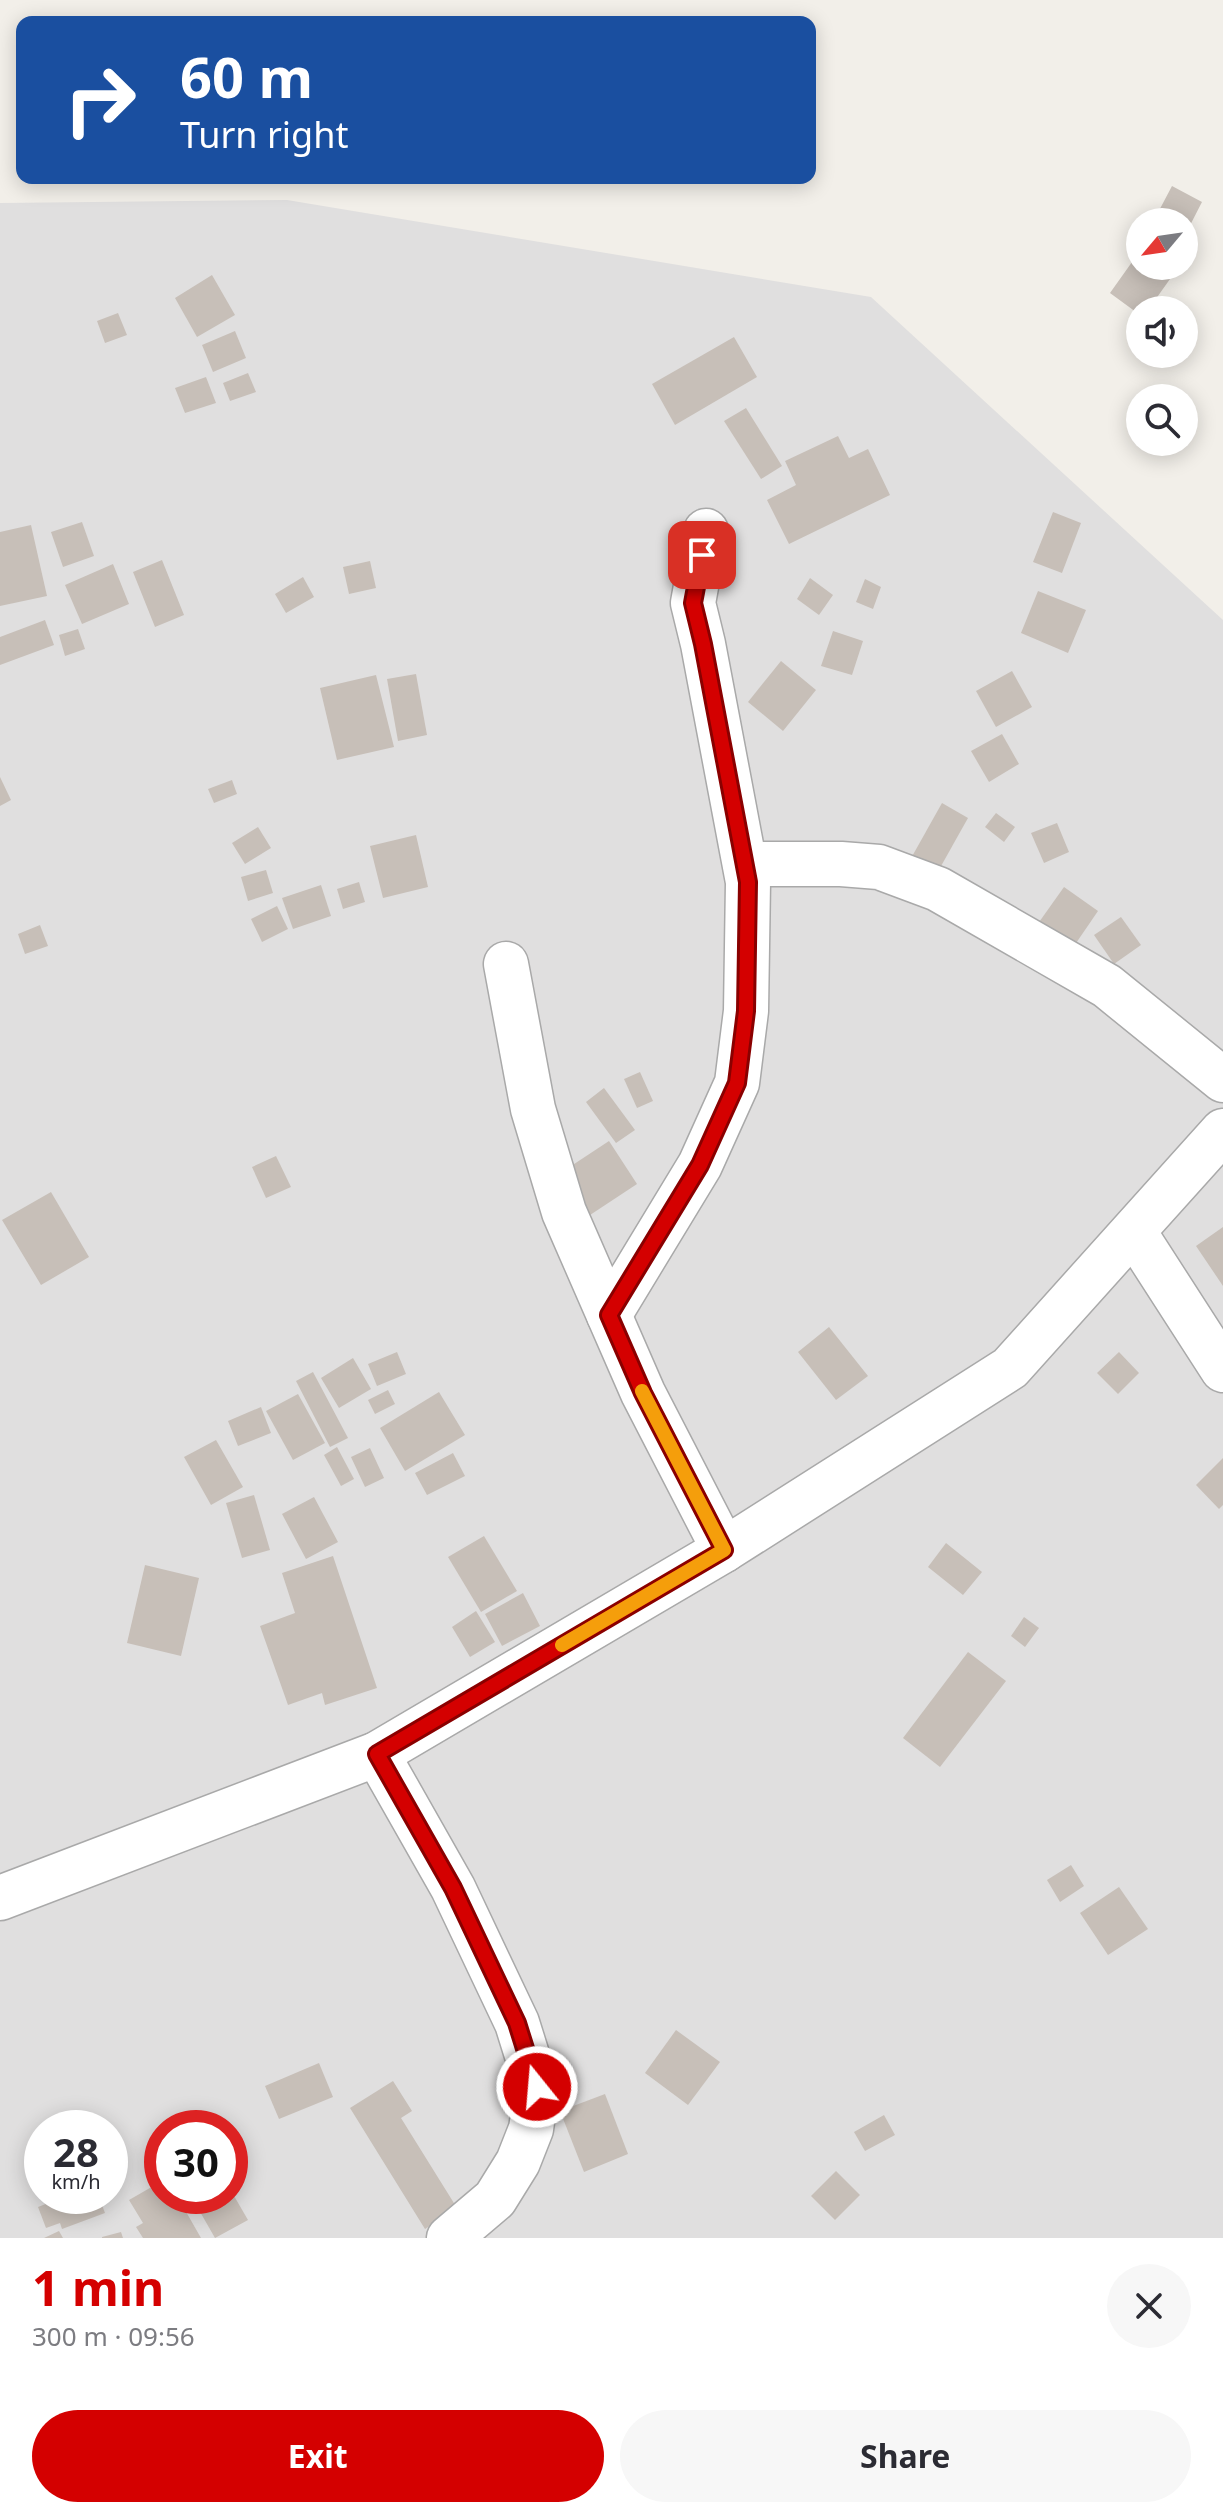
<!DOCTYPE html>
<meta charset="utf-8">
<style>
:root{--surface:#fff;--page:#f7f7f7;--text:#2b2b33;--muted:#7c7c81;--accent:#d40000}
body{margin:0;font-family:"Noto Sans",sans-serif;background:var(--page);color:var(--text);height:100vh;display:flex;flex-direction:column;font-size:30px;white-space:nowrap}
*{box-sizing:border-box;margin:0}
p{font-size:26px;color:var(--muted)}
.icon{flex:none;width:44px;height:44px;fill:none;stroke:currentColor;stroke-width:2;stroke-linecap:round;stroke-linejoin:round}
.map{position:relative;height:2238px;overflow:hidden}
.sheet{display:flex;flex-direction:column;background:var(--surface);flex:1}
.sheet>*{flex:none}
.hud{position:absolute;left:16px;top:16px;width:800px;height:168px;border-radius:16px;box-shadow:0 4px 20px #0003;background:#1a4fa0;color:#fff;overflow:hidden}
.needle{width:52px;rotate:241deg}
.controls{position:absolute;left:1126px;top:208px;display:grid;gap:16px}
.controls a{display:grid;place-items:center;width:72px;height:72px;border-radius:50%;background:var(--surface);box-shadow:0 4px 20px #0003;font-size:40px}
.speed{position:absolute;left:24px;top:2110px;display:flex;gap:16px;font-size:40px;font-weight:700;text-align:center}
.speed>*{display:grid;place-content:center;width:104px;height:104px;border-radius:50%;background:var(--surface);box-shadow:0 4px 20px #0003;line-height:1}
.speed small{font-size:20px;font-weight:400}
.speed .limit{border:12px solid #d22;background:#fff;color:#111}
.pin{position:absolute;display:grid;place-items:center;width:68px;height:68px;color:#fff;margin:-34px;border-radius:16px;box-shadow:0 4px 12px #0006}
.me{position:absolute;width:88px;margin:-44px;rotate:343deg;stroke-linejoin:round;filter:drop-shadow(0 0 6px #0008)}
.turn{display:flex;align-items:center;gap:28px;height:168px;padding:0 32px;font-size:36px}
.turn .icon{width:104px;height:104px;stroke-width:2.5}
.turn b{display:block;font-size:56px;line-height:68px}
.round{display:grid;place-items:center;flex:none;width:84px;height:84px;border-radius:42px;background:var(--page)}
.head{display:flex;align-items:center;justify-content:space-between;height:136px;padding:0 32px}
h1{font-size:48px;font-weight:700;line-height:60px;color:var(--accent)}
.action{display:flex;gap:16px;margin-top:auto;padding:16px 32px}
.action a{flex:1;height:92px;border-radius:48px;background:var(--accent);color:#fff;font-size:32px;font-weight:700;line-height:92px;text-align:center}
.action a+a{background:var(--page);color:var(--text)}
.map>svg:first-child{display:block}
.residential{fill:#e0dfdf;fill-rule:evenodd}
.building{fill:#c7bfb8}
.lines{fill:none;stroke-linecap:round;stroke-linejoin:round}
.minor-casing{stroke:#a9a9a9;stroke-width:47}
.minor{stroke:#fff;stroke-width:44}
.route-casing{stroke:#8a0000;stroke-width:20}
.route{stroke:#d40000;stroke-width:14}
.slow{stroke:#f59e0b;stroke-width:14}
</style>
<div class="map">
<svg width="1223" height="2238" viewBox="0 0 1223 2238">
<rect width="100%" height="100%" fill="#f2efe9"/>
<path class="residential" d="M287,200l584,97 352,323v1618h-1223v-2035zM42,2128h68v68h-68zM162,2128h68v68h-68z"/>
<g class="building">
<path d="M1172,186l30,16 -18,35v-15h-31z"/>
<path d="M1137,255l3,3v8h11l19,13 -22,31h-8v5l-30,-22z"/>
<path d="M212,275l23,40 -38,22 -22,-39z"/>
<path d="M118,313l9,22 -22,8 -8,-22z"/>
<path d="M235,331l11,27 -33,14 -11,-27z"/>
<path d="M734,337l23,40 -82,48 -23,-41z"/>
<path d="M248,373l8,19 -26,9 -7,-18z"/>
<path d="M206,377l10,26 -31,10 -10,-25z"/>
<path d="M746,408l36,58 -21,13 -37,-58z"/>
<path d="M838,436l11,22 19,-9 22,46 -101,49 -22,-44 29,-15 -11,-24z"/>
<path d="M1053,512l28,11 -19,50 -29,-11z"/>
<path d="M82,522l12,34 -31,11 -12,-35z"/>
<path d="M31,525l16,71 -47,10v-74z"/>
<path d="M162,560l22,55 -29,12 -22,-55z"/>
<path d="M370,561l6,27 -27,6 -6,-27z"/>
<path d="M113,564l16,40 -47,20 -17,-39z"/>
<path d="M303,577l11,20 -28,16 -11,-19z"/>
<path d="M810,578l23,17 -14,20 -22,-16z"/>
<path d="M865,579l16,8 -8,22 -17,-7z"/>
<path d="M1038,591l48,19 -18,43 -47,-20z"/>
<path d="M45,620l9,25 -54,20v-28z"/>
<path d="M78,629l7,20 -20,7 -6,-21z"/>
<path d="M833,631l30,10 -11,34 -31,-9z"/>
<path d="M781,661l35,29 -33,41 -35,-29z"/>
<path d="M1012,671l20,36 -36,20 -20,-36z"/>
<path d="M416,674l11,61 -29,6 -11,-62z"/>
<path d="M376,675l18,72 -57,13 -17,-72z"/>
<path d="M1002,734l17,30 -30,18 -18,-31z"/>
<path d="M0,777l11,23 -11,6z"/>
<path d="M232,780l5,14 -23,9 -6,-14z"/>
<path d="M942,803l26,15 -32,57 -26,-15z"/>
<path d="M996,813l19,14 -11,15 -19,-15z"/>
<path d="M1057,823l12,29 -25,11 -13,-30z"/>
<path d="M258,827l13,21 -26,16 -13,-21z"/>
<path d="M416,835l12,52 -45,11 -13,-52z"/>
<path d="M266,870l7,23 -25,8 -7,-24z"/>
<path d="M359,882l6,20 -22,7 -6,-20z"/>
<path d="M321,885l10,31 -38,13 -11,-31z"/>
<path d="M1064,887l34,24 -26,38 -35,-24z"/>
<path d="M277,906l11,23 -26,13 -11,-23z"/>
<path d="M1121,917l20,28 -27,19 -20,-29z"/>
<path d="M40,925l8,21 -23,8 -7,-20z"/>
<path d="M640,1072l13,29 -16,7 -13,-29z"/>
<path d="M604,1088l31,42 -19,13 -30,-41z"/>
<path d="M609,1141l28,43 -50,33 -28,-43z"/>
<path d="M276,1156l15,31 -25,11 -14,-31z"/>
<path d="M51,1192l38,65 -48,28 -39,-65z"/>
<path d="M1223,1227v59l-27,-40z"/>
<path d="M829,1327l39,49 -32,24 -38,-48z"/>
<path d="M397,1352l9,22 -29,12 -9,-22z"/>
<path d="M1119,1352l20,21 -21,21 -21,-21z"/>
<path d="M353,1358l18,31 -32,19 -18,-30z"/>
<path d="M313,1372l35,66 -18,9 -34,-66z"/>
<path d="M388,1390l7,14 -20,10 -7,-14z"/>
<path d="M439,1392l26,43 -60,36 -25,-43z"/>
<path d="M298,1394l27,49 -32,17 -27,-49z"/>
<path d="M261,1407l10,26 -33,13 -10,-25z"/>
<path d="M216,1440l27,47 -32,18 -27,-48z"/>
<path d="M337,1447l17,32 -13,7 -17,-31z"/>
<path d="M370,1448l14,30 -19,9 -14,-30z"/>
<path d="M453,1453l12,23 -38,19 -12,-22z"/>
<path d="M1223,1458v47l-4,4 -23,-24z"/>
<path d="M254,1495l16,55 -28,8 -16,-55z"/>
<path d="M314,1497l24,45 -32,17 -24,-45z"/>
<path d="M484,1536l33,55 -36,21 -33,-55z"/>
<path d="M946,1543l36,29 -19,23 -35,-28z"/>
<path d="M333,1556l44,132 -52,17 -3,-12 -34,12 -28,-79 35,-13 -13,-40z"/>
<path d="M145,1565l54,13 -18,78 -54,-13z"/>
<path d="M523,1593l17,33 -38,20 -17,-32z"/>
<path d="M476,1611l19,31 -25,15 -18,-30z"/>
<path d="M1024,1617l15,11 -14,19 -14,-11z"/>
<path d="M968,1652l38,29 -66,86 -37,-29z"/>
<path d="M1071,1865l13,21 -24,16 -13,-22z"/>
<path d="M1119,1887l29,42 -40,26 -28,-42z"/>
<path d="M676,2030l44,32 -32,43 -43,-32z"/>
<path d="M319,2063l14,34 -54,22 -14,-33z"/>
<path d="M393,2081l19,30 -11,7 56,90 -32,21 -75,-121z"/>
<path d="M605,2094l23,60 -44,18 -24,-61z"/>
<path d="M884,2115l11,20 -30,16 -11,-19z"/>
<path d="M836,2171l24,24 -25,25 -24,-24z"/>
<path d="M162,2181v15h15l24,42h-58l-7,-11 7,-4 -14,-23z"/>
<path d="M230,2189l18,31 -33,18 -24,-42h39z"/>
<path d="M66,2196h27l4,11 5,-2 3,8 -43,16 -2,-6 -14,5 -8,-21z"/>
<path d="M59,2231l4,7h-19z"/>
<path d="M121,2232l2,6h-21v-1z"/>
</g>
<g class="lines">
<defs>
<g id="minor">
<path d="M746,864h95l38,3 59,22 169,97 116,94"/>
<path d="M506,964l27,145 31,103 79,181 81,157"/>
<path d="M1134,1232l89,138"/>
<path d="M609,1315l91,-150 37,-82 9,-72 2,-129 -45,-238 -10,-41 13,-72"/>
<path d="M377,1754l76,134 64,135 20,64 -6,42 -13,33 -23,37 -46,39"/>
<path d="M0,1898l377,-144 347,-204 286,-182 213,-237"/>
</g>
</defs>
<use href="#minor" class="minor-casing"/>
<use href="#minor" class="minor"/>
</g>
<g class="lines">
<defs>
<path id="route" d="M537,2087l-20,-64 -64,-135 -76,-134 347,-204 -81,-157 -34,-78 91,-150 37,-82 9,-72 2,-129 -45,-238 -10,-41 9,-48"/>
</defs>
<use href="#route" class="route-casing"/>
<use href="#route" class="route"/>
<path class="slow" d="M562,1645l162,-95 -82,-159"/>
</g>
</svg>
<div class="controls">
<a><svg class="needle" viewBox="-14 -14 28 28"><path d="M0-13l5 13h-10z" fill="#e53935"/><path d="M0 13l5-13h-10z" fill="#7c7c81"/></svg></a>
<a><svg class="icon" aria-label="sound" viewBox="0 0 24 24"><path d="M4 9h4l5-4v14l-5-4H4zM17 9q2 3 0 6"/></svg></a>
<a><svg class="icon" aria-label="search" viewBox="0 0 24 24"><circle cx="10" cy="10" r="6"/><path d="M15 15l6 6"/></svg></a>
</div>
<div class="speed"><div>28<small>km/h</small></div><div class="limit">30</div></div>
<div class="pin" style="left:702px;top:555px;background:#d93025"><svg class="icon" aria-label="arrive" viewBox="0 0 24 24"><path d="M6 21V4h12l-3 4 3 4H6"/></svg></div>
<svg class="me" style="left:537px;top:2087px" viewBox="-20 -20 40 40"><circle r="17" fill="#d40000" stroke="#fff" stroke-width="3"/><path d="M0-11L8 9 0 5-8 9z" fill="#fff"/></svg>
<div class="hud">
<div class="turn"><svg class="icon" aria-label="right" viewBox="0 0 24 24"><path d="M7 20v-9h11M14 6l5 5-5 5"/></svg><div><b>60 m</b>Turn right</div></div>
</div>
</div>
<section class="sheet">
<div class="head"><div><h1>1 min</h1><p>300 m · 09:56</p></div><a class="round"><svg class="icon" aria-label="close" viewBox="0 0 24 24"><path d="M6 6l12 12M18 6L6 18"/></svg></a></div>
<div class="action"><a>Exit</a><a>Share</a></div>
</section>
